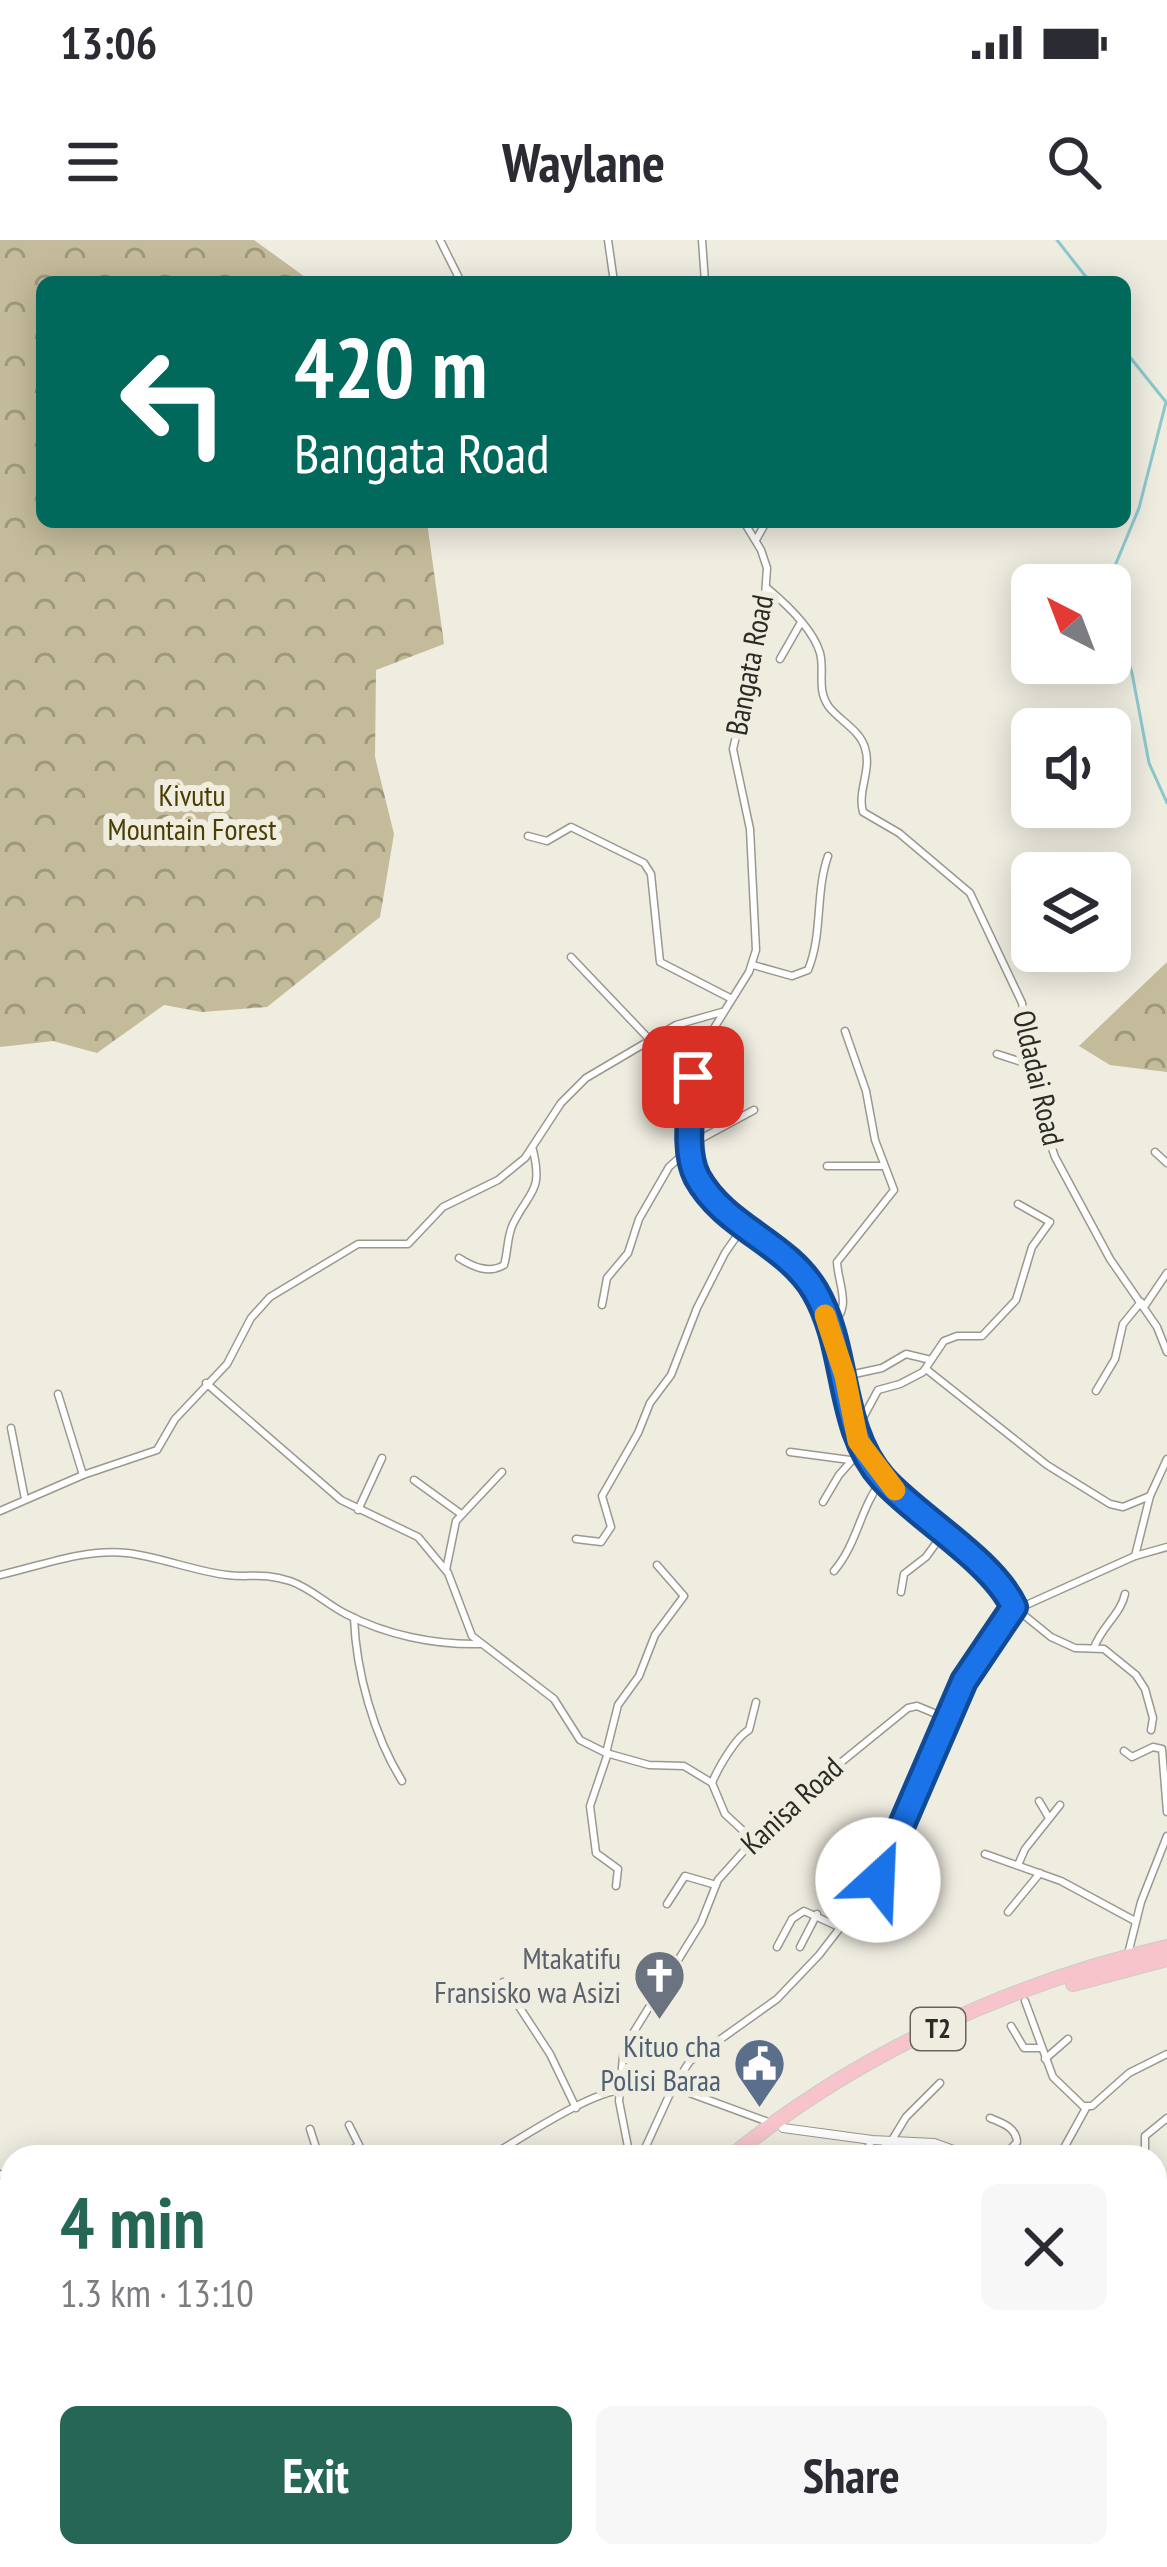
<!DOCTYPE html>
<meta charset="utf-8">
<style>
:root{--surface:#fff;--page:#f7f7f7;--text:#2b2b33;--muted:#7c7c81;--accent:#266654}
body{margin:0;font-family:"PT Sans Narrow",sans-serif;background:var(--page);color:var(--text);height:100vh;display:flex;flex-direction:column;font-size:45px;white-space:nowrap}
*{box-sizing:border-box;margin:0}
p{font-size:39px;color:var(--muted)}
.icon{flex:none;width:66px;height:66px;fill:none;stroke:currentColor;stroke-width:2;stroke-linecap:round;stroke-linejoin:round}
.map{position:relative;flex:1;overflow:hidden}
.sheet{position:absolute;left:0px;top:1905px;width:1167px;height:423px;display:flex;flex-direction:column;background:var(--surface);border-radius:36px 36px 0 0;box-shadow:0 6px 30px #0003}
.sheet>*{flex:none}
.guide{position:absolute;left:36px;top:36px;width:1095px;height:252px;border-radius:18px;box-shadow:0 6px 30px #0003;background:#00695c;color:#fff;overflow:hidden}
.needle{width:78px;rotate:318deg}
.fabs{position:absolute;left:1011px;top:324px;display:grid;gap:24px}
.fabs a{display:grid;place-items:center;width:120px;height:120px;border-radius:18px;background:var(--surface);box-shadow:0 6px 30px #0003;font-size:60px}
.pin{position:absolute;display:grid;place-items:center;width:102px;height:102px;color:#fff;margin:-51px;border-radius:24px;box-shadow:0 6px 18px #0006}
.me{position:absolute;width:132px;margin:-66px;rotate:25deg;stroke-linejoin:round;filter:drop-shadow(0 0 9px #0008)}
.turn{display:flex;align-items:center;gap:42px;height:252px;padding:0 60px;font-size:54px}
.turn .icon{width:156px;height:156px;stroke-width:2.5}
.turn b{display:block;font-size:84px;line-height:102px}
.round{display:grid;place-items:center;flex:none;width:126px;height:126px;border-radius:18px;background:var(--page)}
.head{display:flex;align-items:center;justify-content:space-between;height:204px;padding:0 60px}
h1{font-size:72px;font-weight:700;line-height:90px;color:var(--accent)}
.action{display:flex;gap:24px;margin-top:auto;padding:24px 60px}
.action a{flex:1;height:138px;border-radius:18px;background:var(--accent);color:#fff;font-size:48px;font-weight:700;line-height:138px;text-align:center}
.action a+a{background:var(--page);color:var(--text)}
.status{display:flex;justify-content:space-between;align-items:center;height:84px;padding:0 60px;background:var(--surface);direction:ltr}
.status svg{height:33px;fill:currentColor}
header{display:flex;justify-content:space-between;align-items:center;height:156px;padding:0 60px;background:var(--surface);font-size:54px;font-weight:700}
.map>svg:first-child{display:block}
.forest{fill:url(#forest-crowns)}
.lines{fill:none;stroke-linecap:round;stroke-linejoin:round}
.stream{stroke:#8ac8cd;stroke-width:3}
.minor-casing{stroke:#9b988d;stroke-width:9}
.tertiary-casing{stroke:#9b988d;stroke-width:10}
.trunk-casing{stroke:#cccccb;stroke-width:16}
.minor{stroke:#fff;stroke-width:6}
.tertiary{stroke:#fff;stroke-width:8}
.trunk{stroke:#f6c4ca;stroke-width:14}
.route-casing{stroke:#114b97;stroke-width:30}
.route{stroke:#1a73e8;stroke-width:21}
.slow{stroke:#f59e0b;stroke-width:21}
.labels{text-anchor:middle;stroke-width:12;stroke-linejoin:round;paint-order:stroke}
.shield{fill:#efece0;stroke:#66645d;stroke-width:3}
.shield-label{font-size:27px;font-weight:bold;fill:#2b2a25}
.street-label{font-size:30px;fill:#2b2a25;stroke:#efece0}
.park-label{font-size:30px;fill:#4b3e00;stroke:#efece0}
.worship-label{font-size:30px;fill:#5b616d;stroke:#efece0;text-anchor:end}
.service-label{font-size:30px;fill:#4e5e75;stroke:#efece0;text-anchor:end}
</style>
<div class="status"><b>13:06</b><svg viewBox="0 0 49 12"><path d="M0 12V9h3v3zM5 12V6h3v6zM10 12V3h3v9zM15 12V0h3v12zM26 1h20v11H26zM47 4h2v5h-2z"/></svg></div>
<header><svg class="icon" aria-label="menu" viewBox="0 0 24 24"><path d="M4 6h16M4 12h16M4 18h16"/></svg>Waylane<svg class="icon" aria-label="search" viewBox="0 0 24 24"><circle cx="10" cy="10" r="6"/><path d="M15 15l6 6"/></svg></header>
<div class="map">
<svg width="1167" height="2327" viewBox="0 0 1167 2327">
<defs>
<pattern id="forest-crowns" width="20" height="18" patternUnits="userSpaceOnUse" patternTransform="scale(3)"><rect width="20" height="18" fill="#c4bb9a"/><path d="M2 6a3 3 0 1 1 6 0M12 15a3 3 0 1 1 6 0" fill="none" stroke="#9f987d"/></pattern>
</defs>
<rect width="100%" height="100%" fill="#efece0"/>
<g class="forest">
<path d="M0,0h254l58,42h-270v240h385l17,122 -68,26 -1,87 19,77 -14,83 -113,90 -65,5 -38,-7 -67,48 -44,-12 -53,6z"/>
<path d="M1167,722v110l-57,-7 -31,-19z"/>
</g>
<g class="lines">
<g class="stream">
<path d="M1057,0l33,42"/>
<path d="M1107,345l32,-77 27,-106 -41,-51"/>
<path d="M1110,363l22,70 17,90 18,40"/>
</g>
<defs>
<g id="minor">
<path d="M440,0l21,42"/>
<path d="M608,0l6,42"/>
<path d="M702,0l3,42"/>
<path d="M744,282l17,28 6,18 -4,56 -30,125 17,80 6,121 -7,22 -53,85 -5,81 3,31 19,30 30,28 49,34 20,25 33,90 13,65 25,38 62,52 69,76 37,30 24,11 29,1 32,26 9,14 8,29 -2,12"/>
<path d="M756,300l10,-18"/>
<path d="M767,348c18,15 46,41 53,65 5,18 -4,36 9,54 11,14 31,23 36,41 7,22 -8,43 -2,64l36,21 71,60 52,110 22,122 11,32 55,102 47,68 10,25"/>
<path d="M780,419l20,-35"/>
<path d="M528,596l19,5 24,-14 73,36 7,11 9,88 70,36"/>
<path d="M571,717l80,84"/>
<path d="M753,725l39,11 16,-6c15,-36 7,-77 20,-114"/>
<path d="M997,814l37,12"/>
<path d="M691,904l63,-34"/>
<path d="M1155,912l12,11"/>
<path d="M827,926h57"/>
<path d="M459,1018c14,9 30,16 45,7 4,-13 3,-29 9,-41 17,-34 30,-32 20,-74"/>
<path d="M602,1065l5,-27 21,-25 11,-34 30,-52 22,-20"/>
<path d="M1144,1067l23,-34"/>
<path d="M829,1086c25,-16 9,-41 8,-64l57,-72 -19,-50 -9,-49 -21,-60"/>
<path d="M926,1129l121,96 63,39 13,3 27,-11"/>
<path d="M845,1136l37,-8 24,-14 25,6"/>
<path d="M206,1143l135,117 77,37 30,36 24,63 82,63 26,41 26,13 43,12 35,1 28,17 13,31 27,25"/>
<path d="M1096,1151l19,-32 8,-35 18,-22"/>
<path d="M58,1154l25,81"/>
<path d="M11,1188l14,71"/>
<path d="M857,1189l21,-39 22,-6 23,-12 21,-31 13,-5h25l34,-36 16,-53 18,-25 -32,-18"/>
<path d="M790,1212l60,8"/>
<path d="M414,1240l47,34"/>
<path d="M823,1262l16,-27 23,-26"/>
<path d="M358,1270l24,-52"/>
<path d="M0,1271l83,-36 74,-25 18,-31 52,-55 24,-46 19,-21 88,-53h50l35,-37 55,-27 27,-22 36,-55 25,-25 90,-53 46,-13"/>
<path d="M576,1299l25,3 10,-15 -9,-31 36,-63 12,-30 21,-28 26,-67 28,-55 18,-26"/>
<path d="M1135,1316l15,-60 17,-37"/>
<path d="M446,1330l10,-49 46,-49"/>
<path d="M834,1331c24,-28 26,-64 49,-92"/>
<path d="M0,1335c40,-9 86,-27 127,-22 34,4 66,18 100,22 24,3 35,-3 63,6 21,7 36,23 56,33 40,21 89,31 134,30"/>
<path d="M901,1352l3,-18 22,-17 19,-26"/>
<path d="M1014,1364l10,2 111,-50 32,-9"/>
<path d="M354,1378c2,54 20,118 48,163"/>
<path d="M1094,1408c7,-21 27,-34 31,-54"/>
<path d="M1124,1511l8,6 21,-10 9,2 5,63"/>
<path d="M606,1513l12,-48 21,-29 16,-41 29,-39 -27,-31"/>
<path d="M608,1513l-18,53 6,47 22,16 -2,17"/>
<path d="M712,1543c6,-15 24,-46 37,-53l7,-28"/>
<path d="M1039,1561l10,17"/>
<path d="M985,1614l76,27 74,40"/>
<path d="M1018,1625l7,-16 35,-44"/>
<path d="M667,1664l18,-28 31,9"/>
<path d="M1008,1672l32,-39"/>
<path d="M777,1707l15,-28 12,-8 35,16"/>
<path d="M800,1707l17,-33"/>
<path d="M1129,1710l12,-48 26,-66"/>
<path d="M503,1742l47,72 26,54"/>
<path d="M1025,1761l28,76 30,29h9l37,-33 38,-19"/>
<path d="M1011,1786l13,22h17"/>
<path d="M1045,1819l23,-20"/>
<path d="M673,1847l98,36"/>
<path d="M990,1878c12,5 26,9 27,24l-14,15"/>
<path d="M310,1889l9,28"/>
<path d="M892,1900l14,-23 34,-34"/>
<path d="M883,1901l14,16"/>
<path d="M95,1917l11,-2"/>
<path d="M340,1917l19,-12 -10,-20"/>
<path d="M489,1917c32,-18 114,-76 148,-67l11,-7 23,7"/>
<path d="M630,1917l-11,-56 4,-44 7,-19 71,-115 17,-43 57,-64 133,-108 9,-2 29,12"/>
<path d="M641,1917l32,-70 17,-26 87,-62 42,-44 58,-75 87,-199 50,-74"/>
<path d="M863,1917l9,-17"/>
<path d="M1059,1917l27,-49"/>
<path d="M1134,1917l11,-8v-13l22,-18"/>
<path d="M0,1934l12,6"/>
<path d="M1155,2026l12,-26"/>
<path d="M1155,2120l12,-6"/>
<path d="M0,2139l12,-5"/>
<path d="M10,2157h2"/>
<path d="M1155,2188l12,-9"/>
<path d="M0,2295l12,-2"/>
<path d="M23,2316v1"/>
<path d="M112,2316l2,11"/>
<path d="M453,2316v11"/>
<path d="M616,2316l6,11"/>
<path d="M269,2327l14,-11"/>
<path d="M427,2327l10,-11"/>
<path d="M898,2327l6,-11"/>
<path d="M916,2327l22,-11"/>
</g>
<g id="tertiary">
<path d="M783,1888l89,12 62,3 39,14"/>
<path d="M1155,2053l12,11"/>
</g>
<g id="trunk">
<path d="M1073,1744l94,-25"/>
<path d="M730,1917c123,-101 282,-175 437,-210"/>
<path d="M283,2327l11,-11"/>
<path d="M300,2327l12,-11"/>
</g>
</defs>
<use href="#minor" class="minor-casing"/>
<use href="#tertiary" class="tertiary-casing"/>
<use href="#trunk" class="trunk-casing"/>
<use href="#minor" class="minor"/>
<use href="#tertiary" class="tertiary"/>
<use href="#trunk" class="trunk"/>
</g>
<g class="lines">
<defs>
<path id="route" d="M693,837c-1,30 -10,73 4,100 28,51 89,65 118,114 34,58 22,137 68,188 34,38 109,81 131,128l-50,74 -86,199"/>
</defs>
<use href="#route" class="route-casing"/>
<use href="#route" class="route"/>
<path class="slow" d="M825,1075l20,61 13,65 37,49"/>
</g>
<defs>
<symbol id="church-pin" viewBox="-11 -11 22 30"><path d="M0 17L-7.5 6A9.5 9.5 0 1 1 7.5 6Z" fill="#6b7280" stroke="#efece0"/><path d="M-1.2-6h2.4v3.5h3.3v2.4h-3.3V6h-2.4V-.1h-3.3v-2.4h3.3Z" fill="#fff"/></symbol>
<symbol id="civic-pin" viewBox="-11 -11 22 30"><path d="M0 17L-7.5 6A9.5 9.5 0 1 1 7.5 6Z" fill="#5c6f8a" stroke="#efece0"/><path d="M-.6-6.5H3V-4.5H.6V-3L4-1V1h2V6H-6V1h2V-1L-.6-3ZM-1.2 2.5V6h2.4V2.5Z" fill="#fff"/></symbol>
</defs>
<g fill-rule="evenodd">
<use href="#church-pin" x="630" y="1706" width="59" height="81"/>
<use href="#civic-pin" x="730" y="1794" width="59" height="81"/>
</g>
<g class="labels">
<rect class="shield" x="911" y="1768" width="54" height="42" rx="9"/>
<g class="shield-label">
<text x="938" y="1798">T2</text>
</g>
<g class="street-label">
<text transform="translate(750 425) rotate(-79)" y="10">Bangata Road</text>
<text transform="translate(1038 838) rotate(77)" y="10">Oldadai Road</text>
<text transform="translate(792 1566) rotate(-43)" y="10">Kanisa Road</text>
</g>
<g class="park-label">
<text x="192" y="566">Kivutu<tspan x="192" dy="34">Mountain Forest</tspan></text>
</g>
<g class="worship-label">
<text x="621" y="1729">Mtakatifu<tspan x="621" dy="34">Fransisko wa Asizi</tspan></text>
</g>
<g class="service-label">
<text x="721" y="1817">Kituo cha<tspan x="721" dy="34">Polisi Baraa</tspan></text>
</g>
</g>
</svg>
<div class="fabs">
<a><svg class="needle" viewBox="-14 -14 28 28"><path d="M0-13l5 13h-10z" fill="#e53935"/><path d="M0 13l5-13h-10z" fill="#7c7c81"/></svg></a>
<a><svg class="icon" aria-label="sound" viewBox="0 0 24 24"><path d="M4 9h4l5-4v14l-5-4H4zM17 9q2 3 0 6"/></svg></a>
<a><svg class="icon" aria-label="layers" viewBox="0 0 24 24"><path d="M12 4l9 5-9 5-9-5zM3 14l9 5 9-5"/></svg></a>
</div>
<div class="pin" style="left:693px;top:837px;background:#d93025"><svg class="icon" aria-label="arrive" viewBox="0 0 24 24"><path d="M6 21V4h12l-3 4 3 4H6"/></svg></div>
<svg class="me" style="left:878px;top:1640px" viewBox="-20 -20 40 40"><circle r="19" fill="#fff"/><path d="M0-13L10 11 0 6-10 11z" fill="#1a73e8"/></svg>
<div class="guide">
<div class="turn"><svg class="icon" aria-label="left" viewBox="0 0 24 24"><path d="M17 20v-9H6M10 6l-5 5 5 5"/></svg><div><b>420 m</b>Bangata Road</div></div>
</div>
<section class="sheet">
<div class="head"><div><h1>4 min</h1><p>1.3 km · 13:10</p></div><a class="round"><svg class="icon" aria-label="close" viewBox="0 0 24 24"><path d="M6 6l12 12M18 6L6 18"/></svg></a></div>
<div class="action"><a>Exit</a><a>Share</a></div>
</section>
</div>
